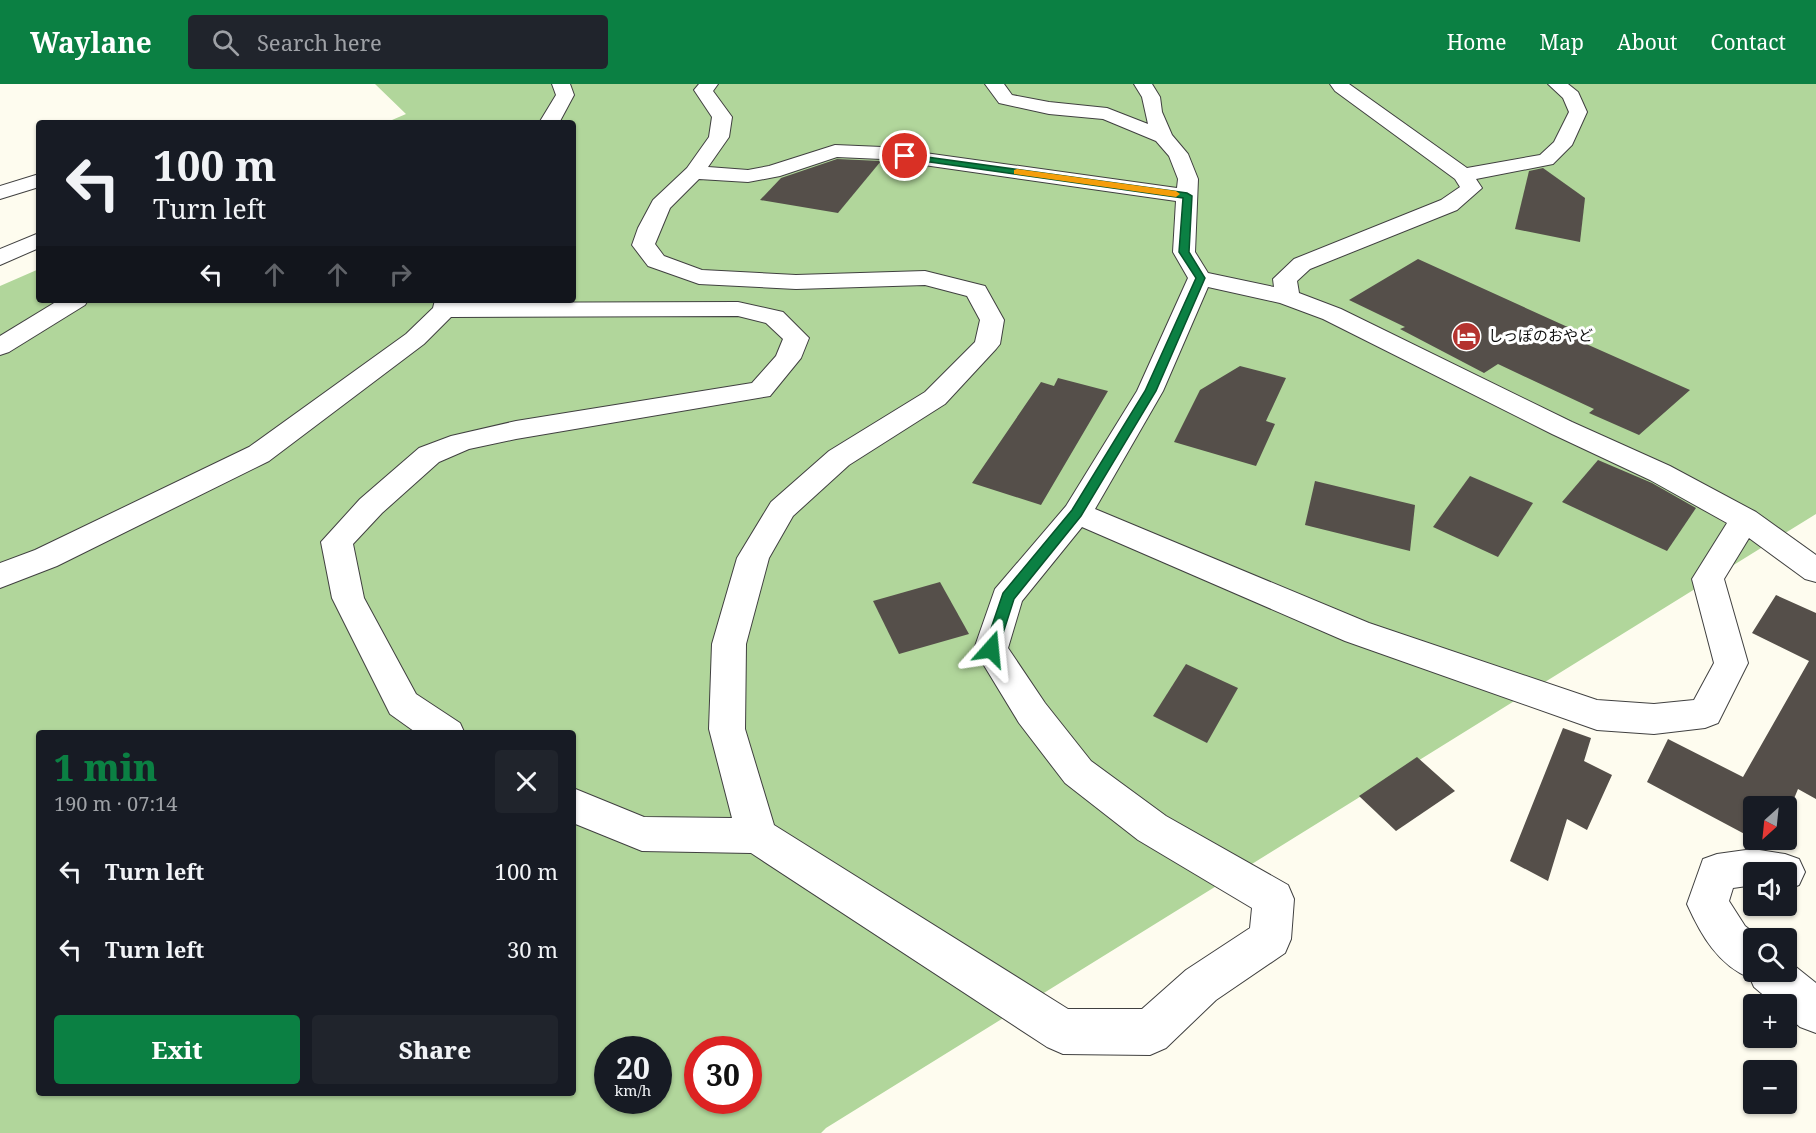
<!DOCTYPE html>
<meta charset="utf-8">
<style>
:root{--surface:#171b24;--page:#20242c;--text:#f1f3f6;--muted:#9ea1a6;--accent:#0b8043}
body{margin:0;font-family:"Noto Serif","Noto Sans JP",serif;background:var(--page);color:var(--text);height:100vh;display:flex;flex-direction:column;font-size:22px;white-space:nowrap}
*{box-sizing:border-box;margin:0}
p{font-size:20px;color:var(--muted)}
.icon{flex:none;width:33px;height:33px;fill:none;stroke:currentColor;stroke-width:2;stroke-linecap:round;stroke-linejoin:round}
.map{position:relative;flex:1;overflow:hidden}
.panel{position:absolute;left:36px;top:646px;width:540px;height:366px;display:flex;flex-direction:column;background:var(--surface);border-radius:6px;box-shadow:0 2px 4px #0004}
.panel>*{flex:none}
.hud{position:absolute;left:36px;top:36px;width:540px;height:183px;border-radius:6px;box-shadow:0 2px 4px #0004;background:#171b24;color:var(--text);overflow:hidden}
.needle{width:39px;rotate:207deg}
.buttons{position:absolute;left:1743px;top:712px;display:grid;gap:12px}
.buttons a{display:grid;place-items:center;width:54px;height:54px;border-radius:6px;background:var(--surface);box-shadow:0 2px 4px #0004;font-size:30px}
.speed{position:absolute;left:594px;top:952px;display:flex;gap:12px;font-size:30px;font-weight:700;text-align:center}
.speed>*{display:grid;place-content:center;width:78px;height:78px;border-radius:50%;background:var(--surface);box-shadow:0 2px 4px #0004;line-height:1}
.speed small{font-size:15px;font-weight:400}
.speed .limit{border:9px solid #d22;background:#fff;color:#111}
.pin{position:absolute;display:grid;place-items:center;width:51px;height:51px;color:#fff;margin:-26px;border:3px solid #fff;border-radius:50%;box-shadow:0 2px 6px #0007}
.me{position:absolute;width:66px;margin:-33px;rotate:18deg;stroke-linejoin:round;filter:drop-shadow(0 0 4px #0008)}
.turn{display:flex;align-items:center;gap:21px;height:126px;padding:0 18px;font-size:27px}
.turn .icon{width:78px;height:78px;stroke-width:2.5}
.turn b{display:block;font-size:42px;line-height:51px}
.lanes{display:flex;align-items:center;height:57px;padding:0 18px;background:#0003;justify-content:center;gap:30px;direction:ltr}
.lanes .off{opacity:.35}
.round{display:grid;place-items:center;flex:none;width:63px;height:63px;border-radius:6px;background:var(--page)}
.summary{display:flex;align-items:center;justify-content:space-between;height:102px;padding:0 18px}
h1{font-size:36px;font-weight:800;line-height:45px;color:var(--accent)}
.action{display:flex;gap:12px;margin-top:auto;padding:12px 18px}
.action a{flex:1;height:69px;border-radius:6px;background:var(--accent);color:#fff;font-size:24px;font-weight:800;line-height:69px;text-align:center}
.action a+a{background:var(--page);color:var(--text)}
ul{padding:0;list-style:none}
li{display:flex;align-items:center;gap:18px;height:78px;padding:0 18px}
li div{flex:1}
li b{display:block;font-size:22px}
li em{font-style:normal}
header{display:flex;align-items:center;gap:36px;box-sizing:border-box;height:84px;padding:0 30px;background:var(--accent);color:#fff}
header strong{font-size:28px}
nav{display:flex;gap:33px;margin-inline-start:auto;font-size:21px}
.search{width:420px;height:54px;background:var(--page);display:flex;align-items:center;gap:15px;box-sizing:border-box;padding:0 21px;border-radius:6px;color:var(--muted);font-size:22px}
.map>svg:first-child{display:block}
.forest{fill:#b1d69b;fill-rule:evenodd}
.building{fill:#554f4a}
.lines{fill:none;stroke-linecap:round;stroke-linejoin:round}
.minor-casing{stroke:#404040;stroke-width:2}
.minor{fill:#fff;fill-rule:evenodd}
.route{fill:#0b8043;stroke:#07532c;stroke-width:1.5}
.slow{fill:#f59e0b}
.labels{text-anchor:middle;stroke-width:6;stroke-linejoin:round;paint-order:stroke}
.far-poi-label{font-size:15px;fill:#0d0d0d;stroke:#fff;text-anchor:start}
</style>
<header>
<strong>Waylane</strong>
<div class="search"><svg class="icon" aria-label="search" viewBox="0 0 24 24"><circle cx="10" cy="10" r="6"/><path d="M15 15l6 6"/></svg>Search here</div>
<nav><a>Home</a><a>Map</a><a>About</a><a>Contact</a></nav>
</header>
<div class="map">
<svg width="1816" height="1049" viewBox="0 0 1816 1049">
<rect width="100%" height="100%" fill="#fefcef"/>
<path class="forest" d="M375,0h1441v430l-990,614 -5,5h-821v-847l39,-17v31h534v-177h-188l21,-9zM39,650h534v360h-534zM608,966h50v51h-50zM698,966h50v51h-50z"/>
<g class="building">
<path d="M837,75l44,2 -43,52 -78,-13 21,-22z"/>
<path d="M1543,84l42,30 -5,44 -65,-13 14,-58z"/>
<path d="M1418,175l174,79 -8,5 106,47 -51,45 -50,-22 5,-4 -96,-45 -14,9 -84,-44 5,-2 -56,-27z"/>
<path d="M1240,282l46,12 -20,43 9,3 -19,42 -82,-24 26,-52z"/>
<path d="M1058,294l50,13 -67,114 -69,-22 69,-101 13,4z"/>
<path d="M1598,376l54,23 44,25 -29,43 -105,-49z"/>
<path d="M1470,392l63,27 -35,54 -65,-30z"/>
<path d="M1315,397l100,24 -5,46 -105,-26z"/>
<path d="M940,498l29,52 -70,20 -26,-53z"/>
<path d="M1776,511l40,18v186l-18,-10 -12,29v-11h-32v32l-107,-57 21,-43 75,38 66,-116 -57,-28z"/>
<path d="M1186,580l52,24 -31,55 -54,-27z"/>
<path d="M1563,644l28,10 -7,23 28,14 -25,55 -20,-11 -19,62 -38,-20z"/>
<path d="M1417,673l38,34 -59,40 -37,-35z"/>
</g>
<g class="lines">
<defs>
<g id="minor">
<path d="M552,0h18l4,11 -15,28h-20l17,-28z"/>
<path d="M699,0h19l-5,7 19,26 -3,20 -21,30 40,3 21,-4 66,-21 47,2 295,41 1,-9 -9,-23 -13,-15 -53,-22 -54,-5 -50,-11 -14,-19h19l8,11 37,7 58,6 41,16 -6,-27 -8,-13h18l8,13 2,15 10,23 16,19 10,25 -3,73 13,21 66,14 -1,-8 21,-20 147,-59 19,-13 -5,-8 -120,-88 -5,-7h19l118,84 73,-13 14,-13 15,-30 -6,-14 -15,-14h20l10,8 9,20 -15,33 -19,19 -77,15 6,9 -25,22 -147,59 -13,12 2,12 42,16 231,113 98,44 86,46 60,43v27l-11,-3 -56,-41 -25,41 24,84 -30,60 -13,5 -51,6 -57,-4 -252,-89 -263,-114 -60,74 -14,47 37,55 46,58 75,55 122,69 6,14 -3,40 -6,14 -69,47 -50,48 -16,7 -87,-1 -16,-7 -296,-194 -109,-2 -69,-28v-35l71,29 88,1 -23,-89 3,-85 25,-86 34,-56 58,-51 96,-59 50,-50 5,-22 -13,-24 -42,-11 -129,4 -97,-5 -51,-18 -16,-21 6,-17 15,-28 34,-32 22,-31 3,-20 -18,-27zM837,73l45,2 294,42 -3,51 15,26 -51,113 -71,115 -71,83 -21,60 45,74 46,60 73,57 114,68 -2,20 -64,42 -44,39h-74l-294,-184 -29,-96 1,-85 23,-86 24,-42 56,-51 96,-61 51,-55 4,-5 4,-24 -19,-34 -60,-15 -129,4 -94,-5 -38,-14 -9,-12 15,-36 29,-29 49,3 32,-6zM1208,203l72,16 43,16 229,115 98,46 77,43 -35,56 22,84 -20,37 -40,4 -57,-4 -228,-77 -274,-114 68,-118z"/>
<path d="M39,90v13l-39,12v-13z"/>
<path d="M39,149v15l-39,17v-16z"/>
<path d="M59,216h29l-3,5 -76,47 -9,3v-19z"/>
<path d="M435,216h24l-1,3 280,-1 45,10 26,26 -8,20 -31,38 -254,43 -47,10 -30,13 -57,51 -29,31 11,54 52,96 44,29 5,11h-47l-28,-20 -58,-116 -11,-56 39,-43 59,-51 32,-12 65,-15 236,-38 24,-27 7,-17 -17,-16 -28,-7 -287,1 -27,27 -155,117 -212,105 -57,22v-25l35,-13 214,-103 157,-113 27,-26z"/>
<path d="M1753,765l32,5 14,5 6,13 -6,13 -13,5v-17h-32v12l-21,3 -4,13 16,25 17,13h-8v33h32v-13l30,24v50l-16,-6 -14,-12v-10h-11l-21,-18 -4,-9c-32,-13 -49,-43 -63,-74l16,-45 14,-5z"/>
</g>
</defs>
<use href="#minor" class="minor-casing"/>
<use href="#minor" class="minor"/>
</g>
<path class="route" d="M905,70l282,39 5,3 -3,56 16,26 -49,113 -75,125 -67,83 -16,50 -7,5 -7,-5 19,-56 69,-83 73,-119 51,-113 -17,-26 4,-54 -281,-40 -1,-2z"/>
<path class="slow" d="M1017,85l159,22 4,3 -4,3 -162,-23v-4z"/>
<defs>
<symbol id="hotel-disc" viewBox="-11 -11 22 22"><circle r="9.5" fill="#b4332f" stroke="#fff"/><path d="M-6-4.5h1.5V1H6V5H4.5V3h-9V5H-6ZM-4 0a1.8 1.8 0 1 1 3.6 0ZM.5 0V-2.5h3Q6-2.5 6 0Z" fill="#fff"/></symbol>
</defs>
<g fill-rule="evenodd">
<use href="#hotel-disc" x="1450" y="236" width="33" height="33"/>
</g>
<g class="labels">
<g class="far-poi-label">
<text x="1488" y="257">しっぽのおやど</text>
</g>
</g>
</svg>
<div class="buttons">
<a><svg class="needle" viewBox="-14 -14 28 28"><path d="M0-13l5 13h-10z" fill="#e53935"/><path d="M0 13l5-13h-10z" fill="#9ea1a6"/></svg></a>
<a><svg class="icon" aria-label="sound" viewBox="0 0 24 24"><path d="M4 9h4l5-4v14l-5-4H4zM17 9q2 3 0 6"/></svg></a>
<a><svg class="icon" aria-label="search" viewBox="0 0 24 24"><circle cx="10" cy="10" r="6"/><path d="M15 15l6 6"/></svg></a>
<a>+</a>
<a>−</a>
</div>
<div class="speed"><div>20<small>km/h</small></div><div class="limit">30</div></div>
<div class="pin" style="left:905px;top:72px;background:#d93025"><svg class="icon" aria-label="arrive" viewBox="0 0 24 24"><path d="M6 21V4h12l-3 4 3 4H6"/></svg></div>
<svg class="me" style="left:991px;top:565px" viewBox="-20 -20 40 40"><path d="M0-17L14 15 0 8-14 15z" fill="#0b8043" stroke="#fff" stroke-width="4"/></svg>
<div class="hud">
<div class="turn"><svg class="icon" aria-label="left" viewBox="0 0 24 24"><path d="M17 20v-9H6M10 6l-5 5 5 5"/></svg><div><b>100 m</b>Turn left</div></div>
<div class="lanes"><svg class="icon" aria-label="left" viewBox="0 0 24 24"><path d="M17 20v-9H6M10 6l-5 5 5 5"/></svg><svg class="icon off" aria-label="ahead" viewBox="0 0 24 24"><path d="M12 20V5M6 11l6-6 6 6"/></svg><svg class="icon off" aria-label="ahead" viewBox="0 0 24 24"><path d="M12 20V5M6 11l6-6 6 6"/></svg><svg class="icon off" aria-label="right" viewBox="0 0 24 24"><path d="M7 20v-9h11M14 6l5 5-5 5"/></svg></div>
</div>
<section class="panel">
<div class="summary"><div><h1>1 min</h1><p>190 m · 07:14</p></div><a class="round"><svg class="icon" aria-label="close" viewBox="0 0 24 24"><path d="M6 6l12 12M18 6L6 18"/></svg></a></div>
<ul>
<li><svg class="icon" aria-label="left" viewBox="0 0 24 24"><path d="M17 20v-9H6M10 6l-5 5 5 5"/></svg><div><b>Turn left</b></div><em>100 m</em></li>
<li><svg class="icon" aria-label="left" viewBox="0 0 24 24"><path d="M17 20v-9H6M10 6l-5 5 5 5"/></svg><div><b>Turn left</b></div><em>30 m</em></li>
</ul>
<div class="action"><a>Exit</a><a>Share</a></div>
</section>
</div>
